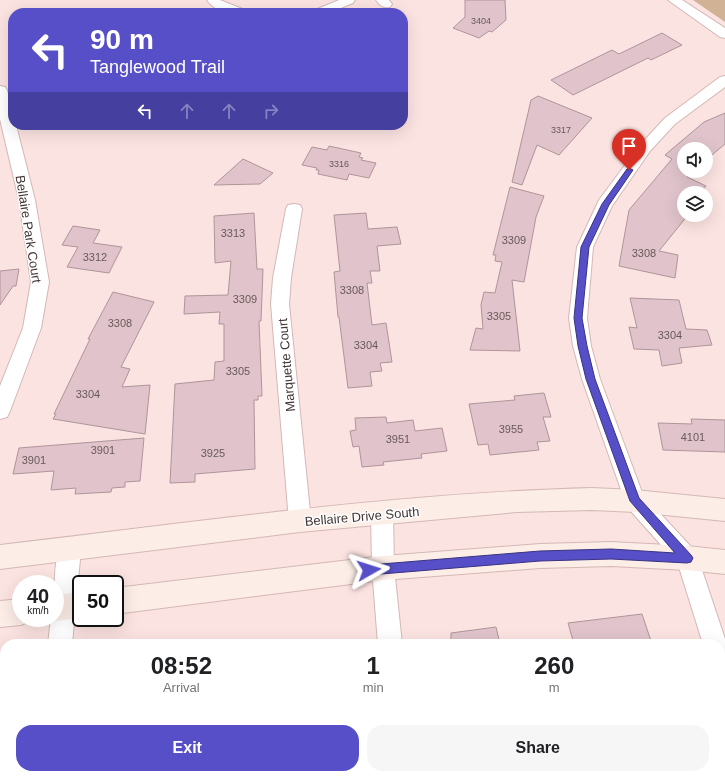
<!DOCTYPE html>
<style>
:root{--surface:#fff;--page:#f6f6f6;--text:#202124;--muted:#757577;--accent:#574fc7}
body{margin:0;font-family:Helvetica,sans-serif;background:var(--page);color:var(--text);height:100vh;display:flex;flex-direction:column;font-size:15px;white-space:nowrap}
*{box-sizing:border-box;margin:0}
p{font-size:13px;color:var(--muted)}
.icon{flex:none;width:22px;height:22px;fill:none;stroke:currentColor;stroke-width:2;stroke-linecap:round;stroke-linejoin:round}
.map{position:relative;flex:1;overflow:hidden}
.drawer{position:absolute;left:0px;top:639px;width:725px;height:140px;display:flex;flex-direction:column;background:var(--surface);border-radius:16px 16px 0 0;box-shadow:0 4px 16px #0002}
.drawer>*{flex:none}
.hud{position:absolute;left:8px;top:8px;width:400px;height:122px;border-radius:16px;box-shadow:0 4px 16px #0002;background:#574fc7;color:#fff;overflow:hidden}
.buttons{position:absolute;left:677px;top:142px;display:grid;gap:8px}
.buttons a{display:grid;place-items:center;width:36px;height:36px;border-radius:50%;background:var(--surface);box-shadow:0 4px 16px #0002;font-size:20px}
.speed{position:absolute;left:12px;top:575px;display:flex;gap:8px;font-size:20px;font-weight:700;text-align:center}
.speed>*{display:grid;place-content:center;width:52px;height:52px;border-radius:50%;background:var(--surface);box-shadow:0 4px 16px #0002;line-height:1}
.speed small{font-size:10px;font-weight:400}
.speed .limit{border:2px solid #111;border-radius:6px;background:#fff;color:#111}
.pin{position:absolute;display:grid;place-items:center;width:34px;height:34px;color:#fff;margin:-41px -17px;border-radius:50% 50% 50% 0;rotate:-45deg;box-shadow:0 0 4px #0007}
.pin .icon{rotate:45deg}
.me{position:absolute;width:44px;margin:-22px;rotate:84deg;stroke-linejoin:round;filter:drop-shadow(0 0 3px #0008)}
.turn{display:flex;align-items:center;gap:14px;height:84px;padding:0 16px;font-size:18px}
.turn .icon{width:52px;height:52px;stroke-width:2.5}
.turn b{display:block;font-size:28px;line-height:34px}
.lanes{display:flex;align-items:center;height:38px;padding:0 16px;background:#0003;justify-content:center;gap:20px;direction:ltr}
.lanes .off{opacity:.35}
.eta{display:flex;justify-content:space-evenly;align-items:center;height:68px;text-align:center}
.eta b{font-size:24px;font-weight:800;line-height:28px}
.primary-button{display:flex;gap:8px;margin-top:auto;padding:8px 16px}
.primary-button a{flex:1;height:46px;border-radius:16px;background:var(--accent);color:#fff;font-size:16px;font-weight:800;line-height:46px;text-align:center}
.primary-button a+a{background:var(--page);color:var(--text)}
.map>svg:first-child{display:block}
.green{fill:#d2b295}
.building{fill:#e1c4cb;stroke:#af949a}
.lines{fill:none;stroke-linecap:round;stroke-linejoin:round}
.street-casing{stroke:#d4b8b5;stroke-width:2}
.secondary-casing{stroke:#d4b8b5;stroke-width:2}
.street{fill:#fff;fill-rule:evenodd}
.secondary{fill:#fcede7;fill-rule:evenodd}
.route{fill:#574fc7;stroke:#393381}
.labels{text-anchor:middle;stroke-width:3;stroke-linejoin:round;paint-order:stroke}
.far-number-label{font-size:9px;fill:#68595a}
.number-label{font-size:11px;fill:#68595a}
.street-label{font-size:13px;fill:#403534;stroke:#fff}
</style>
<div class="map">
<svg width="725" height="779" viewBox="0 0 725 779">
<rect width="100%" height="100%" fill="#fbe3e1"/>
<path class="green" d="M693,0h32v22z"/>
<g class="building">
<path d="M465,0h40l1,20 -14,12 -3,-1 -10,7 -26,-10 12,-11z"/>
<path d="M662,33l20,12 -31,15 -3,-2 -75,37 -22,-15 61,-30 7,4z"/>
<path d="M538,96l54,22 -33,37 -22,-10 -15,40 -10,-3 19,-82z"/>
<path d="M725,113v31l-19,16v-11h-22v22h10l-7,6 19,9 -6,7h-16v19l-3,3h7l-29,36 19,4 -3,23 -56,-12 10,-56 43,-51 -7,-4 39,-33z"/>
<path d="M329,146l32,7 -2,4 4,1 -2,2 15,3 -7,15 -20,-4 -2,6 -29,-6 1,-4h-3l1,-2 -15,-3 10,-18 15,3z"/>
<path d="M243,159l30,14 -13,11 -46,1z"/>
<path d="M510,187l34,9 -8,21 -12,65 -12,-2 8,71 -50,-1 6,-22 7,1 -2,-24 3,-13 11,1 7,-31 -7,-1 1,-6h-3z"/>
<path d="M254,213l3,56h6l-2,52h-2l3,75h-4v4h-4l1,69 -60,5v8l-25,1 5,-99 39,-4 1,-18 9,-1v-37h-5l1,-12 -36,2 1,-18 43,-1 3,-34 -16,2 -1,-47z"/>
<path d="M366,213l2,16 29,-2 4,17 -24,2 3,25h-10l2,12h-5l5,42 14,-2 6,39 -12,1 2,8 -12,1 2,14 -24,2 -9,-71h-1l-4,-45 6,-1 -6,-56z"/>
<path d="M73,226l27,4 -7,13 29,4 -13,26 -42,-6 11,-20 -16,-2z"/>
<path d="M19,269l-3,17h-3l-13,19v-34z"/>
<path d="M113,292l41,10 -33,65 9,2 -8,18 28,-2 -5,49 -92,-15 3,-5h-2l36,-75h-2z"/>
<path d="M630,298l49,2 7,29 21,1 5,15 -33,3 3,15 -20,3 -3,-16 -25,-1 -5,-22 8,1z"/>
<path d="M544,393l7,24h-8l7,24 -13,1 2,8 -49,5 -2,-11 -10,1 -9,-41 46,-4 -1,-4z"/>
<path d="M386,417l1,6 26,-3 2,11 27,-3 5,23 -26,3 1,4 -39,4 1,3 -22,2 -3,-21 -6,1 -3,-16 6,-1 -1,-12z"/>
<path d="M691,419l34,1v32l-62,-2 -5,-27 34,1z"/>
<path d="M144,438l-4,43 -15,1v5l-13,1 -1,4 -36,2 1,-6 -25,2 3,-19 -41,3 6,-26z"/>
<path d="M642,614l10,30h-78l-6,-21z"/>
<path d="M496,627l4,17h-49v-11z"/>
</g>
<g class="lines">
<defs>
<g id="street">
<path d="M207,0h13l25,10 2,3c-15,0 -30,1 -40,-13z"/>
<path d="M339,0h16l-2,3 -24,10h-16l2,-3z"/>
<path d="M376,0h13l3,4 -2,3c-7,1 -10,-1 -14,-7z"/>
<path d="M668,0h14l43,28v10l-5,-1z"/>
<path d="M725,76v11l-50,37 -25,27 -38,55 -19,41 -6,71 4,28 9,33 43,116 52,56 3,7 27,81v48l-5,-2v-41h-17l-25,-80 -50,-56 -3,-7 -43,-122 -9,-33 -4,-28 8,-71 22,-47 41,-55 25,-27 55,-41z"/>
<path d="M0,86l5,1 2,3 6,24v11h3l19,75 14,82 -8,46 -31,83 -3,6 -7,2v-33l23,-58 8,-46 -12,-82 -19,-81z"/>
<path d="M294,204l6,1 2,4 -11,69 -2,26 22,217 -3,7 -8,3 -8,-3 -3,-7 -18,-217 2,-26 13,-69 2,-4z"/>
<path d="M382,503l7,3 4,7 1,55 8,76h-24l-6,-76 -1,-55 4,-7z"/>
<path d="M70,539l8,3 3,7 -9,95h-24l3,-26h4c0,-24 -3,-54 7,-76z"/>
<path d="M33,774h26l-1,5h-26z"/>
<path d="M392,774h26l1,5h-26z"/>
</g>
<g id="secondary">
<path d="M592,488l43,2 90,9v22l-90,-9 -43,-2 -75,2 -217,20 -300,37v-24c197,-23 394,-52 592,-57z"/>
<path d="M611,542l76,4 38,4v24l-38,-4 -76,-4 -71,2 -157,12 -268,34v-26l268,-32 157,-12z"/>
<path d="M81,592v26l-26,3 -8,-3h8v-23z"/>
<path d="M21,599v19h11l-2,3 -9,4 -21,2v-26z"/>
</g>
</defs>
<use href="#street" class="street-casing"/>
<use href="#secondary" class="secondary-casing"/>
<use href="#street" class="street"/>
<use href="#secondary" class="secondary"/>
</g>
<path class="route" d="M629,168l4,2 -24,35 -20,42 -7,71 5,28 8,33 44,119 52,57 2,3 -2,4 -4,1 -76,-4 -71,2 -171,14 -4,-2 -1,-3 1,-4 4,-1 171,-14 71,-2 64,4 -45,-52 -44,-122 -8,-33 -4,-28 7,-71 21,-43 25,-35z"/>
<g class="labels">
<g class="far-number-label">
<text x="481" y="24">3404</text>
<text x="561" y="133">3317</text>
<text x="339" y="167">3316</text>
</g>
<g class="number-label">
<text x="233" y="237">3313</text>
<text x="514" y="244">3309</text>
<text x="644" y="257">3308</text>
<text x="95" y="261">3312</text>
<text x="352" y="294">3308</text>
<text x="245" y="303">3309</text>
<text x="499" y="320">3305</text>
<text x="120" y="327">3308</text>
<text x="670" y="339">3304</text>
<text x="366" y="349">3304</text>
<text x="238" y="375">3305</text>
<text x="88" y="398">3304</text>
<text x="511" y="433">3955</text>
<text x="693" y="441">4101</text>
<text x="398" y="443">3951</text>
<text x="103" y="454">3901</text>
<text x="213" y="457">3925</text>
<text x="34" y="464">3901</text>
</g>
<g class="street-label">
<text transform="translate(29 229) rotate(81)" y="5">Bellaire Park Court</text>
<text transform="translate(286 365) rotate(-95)" y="5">Marquette Court</text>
<text transform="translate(362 516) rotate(-5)" y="5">Bellaire Drive South</text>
</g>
</g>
</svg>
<div class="buttons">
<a><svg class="icon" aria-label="sound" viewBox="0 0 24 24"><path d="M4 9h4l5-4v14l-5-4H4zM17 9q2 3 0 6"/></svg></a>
<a><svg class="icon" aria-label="layers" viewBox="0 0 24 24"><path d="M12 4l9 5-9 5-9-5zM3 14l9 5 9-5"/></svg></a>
</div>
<div class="speed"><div>40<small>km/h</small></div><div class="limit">50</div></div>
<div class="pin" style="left:629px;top:170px;background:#d93025"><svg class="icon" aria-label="arrive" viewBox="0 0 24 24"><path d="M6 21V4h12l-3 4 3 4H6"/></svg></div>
<svg class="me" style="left:369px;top:570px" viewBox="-20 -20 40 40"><path d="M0-17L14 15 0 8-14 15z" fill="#574fc7" stroke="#fff" stroke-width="4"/></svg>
<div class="hud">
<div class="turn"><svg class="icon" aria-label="left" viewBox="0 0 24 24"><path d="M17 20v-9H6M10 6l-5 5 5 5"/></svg><div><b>90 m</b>Tanglewood Trail</div></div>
<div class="lanes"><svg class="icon" aria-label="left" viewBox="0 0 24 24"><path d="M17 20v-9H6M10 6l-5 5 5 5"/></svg><svg class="icon off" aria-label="ahead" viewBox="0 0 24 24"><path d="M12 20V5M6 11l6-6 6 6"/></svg><svg class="icon off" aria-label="ahead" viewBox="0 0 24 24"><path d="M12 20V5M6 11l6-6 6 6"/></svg><svg class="icon off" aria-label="right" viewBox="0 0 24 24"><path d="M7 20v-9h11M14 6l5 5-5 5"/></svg></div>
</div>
<section class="drawer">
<div class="eta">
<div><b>08:52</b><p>Arrival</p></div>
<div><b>1</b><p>min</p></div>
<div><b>260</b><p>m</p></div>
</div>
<div class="primary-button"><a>Exit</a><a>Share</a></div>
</section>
</div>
